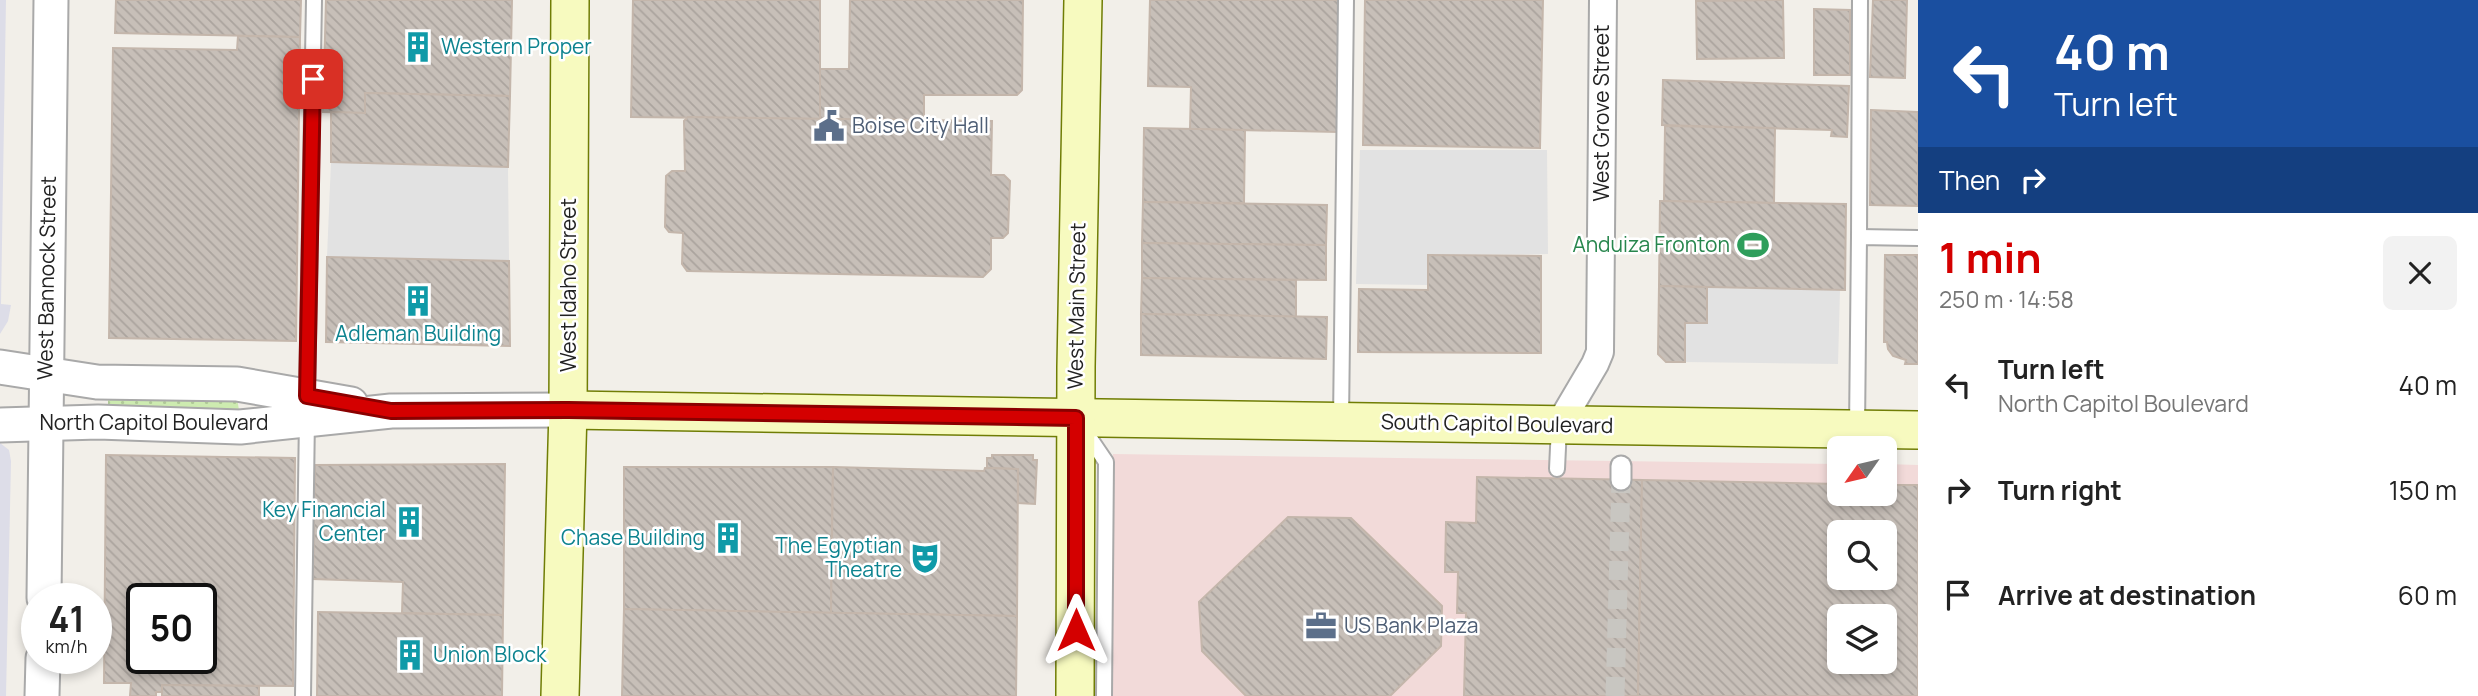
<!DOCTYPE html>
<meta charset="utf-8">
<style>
:root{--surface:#fff;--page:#f2f2f2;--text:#222;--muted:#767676;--accent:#d40000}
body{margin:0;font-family:Manrope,sans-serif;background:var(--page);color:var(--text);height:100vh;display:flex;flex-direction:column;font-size:26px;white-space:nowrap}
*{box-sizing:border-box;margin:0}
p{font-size:23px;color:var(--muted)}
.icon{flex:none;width:38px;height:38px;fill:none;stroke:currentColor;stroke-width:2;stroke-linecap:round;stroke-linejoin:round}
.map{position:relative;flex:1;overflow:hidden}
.sheet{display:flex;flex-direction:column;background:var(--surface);width:560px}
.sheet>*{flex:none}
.guide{background:#1a4fa0;color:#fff;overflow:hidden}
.needle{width:46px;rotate:236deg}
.buttons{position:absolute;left:1827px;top:436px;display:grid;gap:14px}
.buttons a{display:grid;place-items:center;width:70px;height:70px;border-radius:10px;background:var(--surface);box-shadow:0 4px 10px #0003;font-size:35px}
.speed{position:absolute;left:21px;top:583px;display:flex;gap:14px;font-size:35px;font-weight:700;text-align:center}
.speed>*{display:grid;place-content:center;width:91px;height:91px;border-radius:50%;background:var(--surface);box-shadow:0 4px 10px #0003;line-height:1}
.speed small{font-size:18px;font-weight:400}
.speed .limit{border:4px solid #111;border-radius:10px;background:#fff;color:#111}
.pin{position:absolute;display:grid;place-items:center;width:60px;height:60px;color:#fff;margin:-30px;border-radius:14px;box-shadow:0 4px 10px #0006}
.me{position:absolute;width:77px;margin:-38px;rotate:0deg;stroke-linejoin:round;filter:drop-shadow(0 0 5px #0008)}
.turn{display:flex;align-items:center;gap:24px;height:147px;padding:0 21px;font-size:32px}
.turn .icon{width:91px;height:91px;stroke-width:2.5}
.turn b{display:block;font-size:49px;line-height:60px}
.then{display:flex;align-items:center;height:66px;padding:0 21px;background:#0003;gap:14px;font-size:26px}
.round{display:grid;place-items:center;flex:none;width:74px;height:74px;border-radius:10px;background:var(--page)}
.summary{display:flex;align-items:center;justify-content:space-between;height:119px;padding:0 21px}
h1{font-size:42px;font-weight:700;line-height:52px;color:var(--accent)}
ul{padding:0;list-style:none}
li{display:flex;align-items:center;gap:21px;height:105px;padding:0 21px}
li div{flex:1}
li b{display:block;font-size:26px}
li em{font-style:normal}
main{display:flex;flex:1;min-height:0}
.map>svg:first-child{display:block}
.commercial{fill:#f2dad9;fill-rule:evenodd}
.grass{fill:url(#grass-dots)}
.parking{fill:#e2e2e2}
.plaza{fill:#dddde8}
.building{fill:url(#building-back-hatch);stroke:#c4b6ab;stroke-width:2;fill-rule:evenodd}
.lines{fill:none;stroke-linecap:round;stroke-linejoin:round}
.pedestrian-tunnel{stroke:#c8c6c1;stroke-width:19;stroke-dasharray:19 10;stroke-linecap:butt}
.service-casing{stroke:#a9a9a9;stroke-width:18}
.pedestrian-casing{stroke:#a9a9a9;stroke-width:23}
.minor-casing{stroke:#a9a9a9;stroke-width:30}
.tertiary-casing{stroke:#a9a9a9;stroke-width:37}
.secondary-casing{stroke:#707d05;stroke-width:40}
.service{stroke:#fff;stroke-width:14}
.pedestrian{stroke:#fff;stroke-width:19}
.minor{stroke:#fff;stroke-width:26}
.tertiary{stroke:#fff;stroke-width:33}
.secondary{stroke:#f7fabf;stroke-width:37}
.route-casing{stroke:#8a0000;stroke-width:18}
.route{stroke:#d40000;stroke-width:12}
.labels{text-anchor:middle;stroke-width:5;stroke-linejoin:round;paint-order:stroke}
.culture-label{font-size:21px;fill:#0d838f;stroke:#fff;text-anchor:end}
.street-label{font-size:21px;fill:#222;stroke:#fff}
.service-label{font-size:21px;fill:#4e5e75;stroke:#fff;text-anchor:start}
.leisure-label{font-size:21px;fill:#27864d;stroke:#fff;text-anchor:end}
</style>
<main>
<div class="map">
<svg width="1918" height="696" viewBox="0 0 1918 696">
<defs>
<pattern id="grass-dots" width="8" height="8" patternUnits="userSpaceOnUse" patternTransform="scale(1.75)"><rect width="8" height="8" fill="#cdebb0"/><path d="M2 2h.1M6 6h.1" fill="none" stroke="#b0c997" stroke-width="1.8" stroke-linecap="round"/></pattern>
<pattern id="building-back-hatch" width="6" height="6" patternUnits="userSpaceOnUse" patternTransform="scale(1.75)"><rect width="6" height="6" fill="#c7bfb8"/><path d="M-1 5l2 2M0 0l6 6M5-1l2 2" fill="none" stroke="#aba49e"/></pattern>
</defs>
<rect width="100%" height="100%" fill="#f2efe9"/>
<path class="commercial" d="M1113,454l726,10v30h46v-30l33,1v231h-808zM1839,532h46v46h-46zM1839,616h46v46h-46z"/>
<path class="grass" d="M108,397l129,1 2,12 -131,-2z"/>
<g class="parking">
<path d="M1360,150h187l1,104 -121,1v30l-71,-1z"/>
<path d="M331,162l177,5 1,94 -182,-4z"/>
<path d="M1706,288l134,2 -2,74 -153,-2v-39h21z"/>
</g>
<g class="plaza">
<path d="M0,0h6l-5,304 10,1 -3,16 -8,13z"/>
<path d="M0,443l9,7 2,11 -5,235h-6z"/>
</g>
<g class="building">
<path d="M116,0h185l-1,37 -185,-4z"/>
<path d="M326,0h186l-2,96 -145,-3v20l-42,-1z"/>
<path d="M633,0h187v119l-189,-2z"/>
<path d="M850,0h173l-1,90 -5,5h-93v25l-104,-1v-50h29z"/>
<path d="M1150,0h190l-2,132 -148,-3 1,-42 -43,-1z"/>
<path d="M1365,0h178l-3,148 -177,-3z"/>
<path d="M1783,0l1,58 -87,1 -1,-58z"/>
<path d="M1873,0h34l-2,78 -35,-1z"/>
<path d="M1814,9l36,1v65h-36z"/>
<path d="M238,36l62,1 -4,304 -187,-3 4,-290 124,2z"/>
<path d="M1663,80l186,6 -2,51 -16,-1 1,-6 -170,-5z"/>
<path d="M365,93l145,3 -2,71 -177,-5v-50l34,1z"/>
<path d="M1871,110l47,2v94l-48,-1z"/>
<path d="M688,117l304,4 -1,54h13l6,6 -2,52 -5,5h-12v31l-8,8 -296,-6 -5,-7 1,-31 -14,-1 -4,-5 1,-51 6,-5h13l-1,-50z"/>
<path d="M1665,126l110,2 -1,75 -110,-2z"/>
<path d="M1144,128l101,2 -1,73 -101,-1z"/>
<path d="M1660,201l186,3 -1,86 -186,-4z"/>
<path d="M1143,202l184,3 -1,40 -184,-2z"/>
<path d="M1142,243l184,2v35l-184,-2z"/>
<path d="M1428,255l113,1v97l-183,-1 1,-63 69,1z"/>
<path d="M1885,255h33v109h-13l1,-4 -13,-4 -5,-7 -1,-7h-3z"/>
<path d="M327,257l182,4 1,85 -184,-4z"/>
<path d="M1142,278l154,2v37l-155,-3z"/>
<path d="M1659,286l48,1v36h-22v39h-19l-8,-8z"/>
<path d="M1141,314l186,3 -1,42 -185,-4z"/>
<path d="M106,455l189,3 -2,228 -131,-1v7h-6v4h-26l1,-13h-27zM142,598h59v60h-59z"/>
<path d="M992,455h41v5h4l-2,44 -17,-1v-34l-31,-1v-10h5z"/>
<path d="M505,464l-2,151 -101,-2 1,-31 -90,-3 2,-114z"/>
<path d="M624,467h209l-2,146 -207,-4z"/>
<path d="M833,467l151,4 1,-3 33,1 -1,147 -186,-3z"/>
<path d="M1477,477l165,3 -4,216h-174l2,-83h-9l1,-41h-13l1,-50 30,1z"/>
<path d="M1642,480l197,4v10h46v-9h33v211h-280zM1839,532h46v46h-46zM1839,616h46v46h-46z"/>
<path d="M1288,517l63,1 91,88 -1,40 -51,50h-144l-44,-45 -3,-49z"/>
<path d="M624,609l393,7 -1,80h-394z"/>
<path d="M318,612l185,3 -1,81h-185z"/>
<path d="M162,685l97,1v10h-97z"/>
</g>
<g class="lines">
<path class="pedestrian-tunnel" d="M1615,696l6,-216"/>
<defs>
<g id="service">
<path d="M1859,237l1,-237"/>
<path d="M307,397l7,-397"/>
<path d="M1341,421l5,-421"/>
<path d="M1857,429l2,-192 59,1"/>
<path d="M1085,431l21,31 -2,234"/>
<path d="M1557,469l2,-43"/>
<path d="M303,696l4,-279"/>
</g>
<path id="pedestrian" d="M1621,480v-14"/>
<path id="minor" d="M1559,425l36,-61 5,-12 3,-352"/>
<g id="tertiary">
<path d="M0,367l97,15 140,2 114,20"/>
<path d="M0,425l98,-3 142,5 151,-16 177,-1"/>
<path d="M44,598l7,-598"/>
<path d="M42,696l1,-38"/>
</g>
<g id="secondary">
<path d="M568,410l1350,20"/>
<path d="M560,696l8,-286 2,-410"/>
<path d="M1075,696l1,-329 7,-367"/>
</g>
</defs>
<use href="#service" class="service-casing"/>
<use href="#pedestrian" class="pedestrian-casing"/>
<use href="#minor" class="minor-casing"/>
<use href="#tertiary" class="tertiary-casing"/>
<use href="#secondary" class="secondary-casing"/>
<use href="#service" class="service"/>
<use href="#pedestrian" class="pedestrian"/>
<use href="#minor" class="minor"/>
<use href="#tertiary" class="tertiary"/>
<use href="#secondary" class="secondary"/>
</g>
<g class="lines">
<defs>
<path id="route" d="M313,79l-6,317 84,15 177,-1 508,8v212"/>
</defs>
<use href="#route" class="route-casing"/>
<use href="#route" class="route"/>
</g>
<defs>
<symbol id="building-bare" viewBox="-9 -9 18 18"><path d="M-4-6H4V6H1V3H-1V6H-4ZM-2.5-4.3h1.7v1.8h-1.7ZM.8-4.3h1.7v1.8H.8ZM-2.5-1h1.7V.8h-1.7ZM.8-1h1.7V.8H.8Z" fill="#0f9aa8" stroke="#fff" stroke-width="2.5" paint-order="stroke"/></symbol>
<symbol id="civic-bare" viewBox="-9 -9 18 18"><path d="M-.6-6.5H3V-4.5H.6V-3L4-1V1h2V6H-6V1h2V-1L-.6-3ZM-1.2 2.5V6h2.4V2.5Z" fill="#5c6f8a" stroke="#fff" stroke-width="2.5" paint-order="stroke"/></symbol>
<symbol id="stadium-bare" viewBox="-9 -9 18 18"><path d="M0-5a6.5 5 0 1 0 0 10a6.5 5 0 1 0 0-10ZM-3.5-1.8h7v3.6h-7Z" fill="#2e9e5b" stroke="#fff" stroke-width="2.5" paint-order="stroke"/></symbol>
<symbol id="theatre-bare" viewBox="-9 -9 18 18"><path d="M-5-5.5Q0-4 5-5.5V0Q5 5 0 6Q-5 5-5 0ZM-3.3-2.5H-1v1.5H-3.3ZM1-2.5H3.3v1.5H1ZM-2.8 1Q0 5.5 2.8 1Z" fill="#0f9aa8" stroke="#fff" stroke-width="2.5" paint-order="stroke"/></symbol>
<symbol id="office-bare" viewBox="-9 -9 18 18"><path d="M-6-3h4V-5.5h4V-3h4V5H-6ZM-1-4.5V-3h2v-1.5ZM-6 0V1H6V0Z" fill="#5c6f8a" stroke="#fff" stroke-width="2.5" paint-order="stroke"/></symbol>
</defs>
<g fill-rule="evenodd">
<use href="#building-bare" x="396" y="25" width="44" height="44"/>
<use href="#civic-bare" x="807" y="104" width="44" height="44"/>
<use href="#stadium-bare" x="1731" y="223" width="44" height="44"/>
<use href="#building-bare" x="396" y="279" width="44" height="44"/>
<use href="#building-bare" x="387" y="500" width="44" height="44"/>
<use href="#building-bare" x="706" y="516" width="44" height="44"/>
<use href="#theatre-bare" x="903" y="536" width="44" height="44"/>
<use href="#office-bare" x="1299" y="604" width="44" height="44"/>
<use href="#building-bare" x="388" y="633" width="44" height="44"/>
</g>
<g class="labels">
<g class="culture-label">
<text x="441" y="54" text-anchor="start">Western Proper</text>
<text x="418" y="341" text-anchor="middle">Adleman Building</text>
<text x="386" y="517">Key Financial<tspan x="386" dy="24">Center</tspan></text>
<text x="705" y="545">Chase Building</text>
<text x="902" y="553">The Egyptian<tspan x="902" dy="24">Theatre</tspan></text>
<text x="433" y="662" text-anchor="start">Union Block</text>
</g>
<g class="street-label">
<text transform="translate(1602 113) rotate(-90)" y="7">West Grove Street</text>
<text transform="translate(47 278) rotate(-89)" y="7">West Bannock Street</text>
<text transform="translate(569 285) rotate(-90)" y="7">West Idaho Street</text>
<text transform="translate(1077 306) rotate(-89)" y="7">West Main Street</text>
<text x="154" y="430">North Capitol Boulevard</text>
<text transform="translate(1497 424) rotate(1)" y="7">South Capitol Boulevard</text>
</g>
<g class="service-label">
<text x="852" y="133">Boise City Hall</text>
<text x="1344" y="633">US Bank Plaza</text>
</g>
<g class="leisure-label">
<text x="1730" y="252">Anduiza Fronton</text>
</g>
</g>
</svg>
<div class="buttons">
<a><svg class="needle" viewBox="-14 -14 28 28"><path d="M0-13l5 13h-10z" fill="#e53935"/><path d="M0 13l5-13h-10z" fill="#767676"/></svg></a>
<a><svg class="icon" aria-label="search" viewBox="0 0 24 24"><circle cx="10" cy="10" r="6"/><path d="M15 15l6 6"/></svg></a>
<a><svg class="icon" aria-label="layers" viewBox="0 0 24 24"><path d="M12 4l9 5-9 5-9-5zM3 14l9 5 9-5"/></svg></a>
</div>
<div class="speed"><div>41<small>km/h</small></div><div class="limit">50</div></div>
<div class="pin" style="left:313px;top:79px;background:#d93025"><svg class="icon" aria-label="arrive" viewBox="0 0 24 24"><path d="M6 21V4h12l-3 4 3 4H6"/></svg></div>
<svg class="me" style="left:1076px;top:630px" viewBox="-20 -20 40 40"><path d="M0-17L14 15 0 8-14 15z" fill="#d40000" stroke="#fff" stroke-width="4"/></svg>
</div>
<section class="sheet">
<div class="guide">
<div class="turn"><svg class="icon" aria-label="left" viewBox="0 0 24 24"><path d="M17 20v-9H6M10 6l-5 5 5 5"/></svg><div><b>40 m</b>Turn left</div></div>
<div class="then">Then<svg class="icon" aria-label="right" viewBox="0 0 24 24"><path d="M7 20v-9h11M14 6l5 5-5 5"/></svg></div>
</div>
<div class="summary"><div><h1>1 min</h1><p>250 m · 14:58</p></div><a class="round"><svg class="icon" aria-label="close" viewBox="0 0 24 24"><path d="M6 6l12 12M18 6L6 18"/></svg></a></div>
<ul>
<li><svg class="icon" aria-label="left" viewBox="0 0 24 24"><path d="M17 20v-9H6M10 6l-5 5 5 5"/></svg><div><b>Turn left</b><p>North Capitol Boulevard</p></div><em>40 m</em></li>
<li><svg class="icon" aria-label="right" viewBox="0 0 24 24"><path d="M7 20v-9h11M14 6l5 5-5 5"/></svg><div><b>Turn right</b></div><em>150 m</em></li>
<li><svg class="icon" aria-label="arrive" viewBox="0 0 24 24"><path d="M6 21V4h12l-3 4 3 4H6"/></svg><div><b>Arrive at destination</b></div><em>60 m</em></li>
</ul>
</section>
</main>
